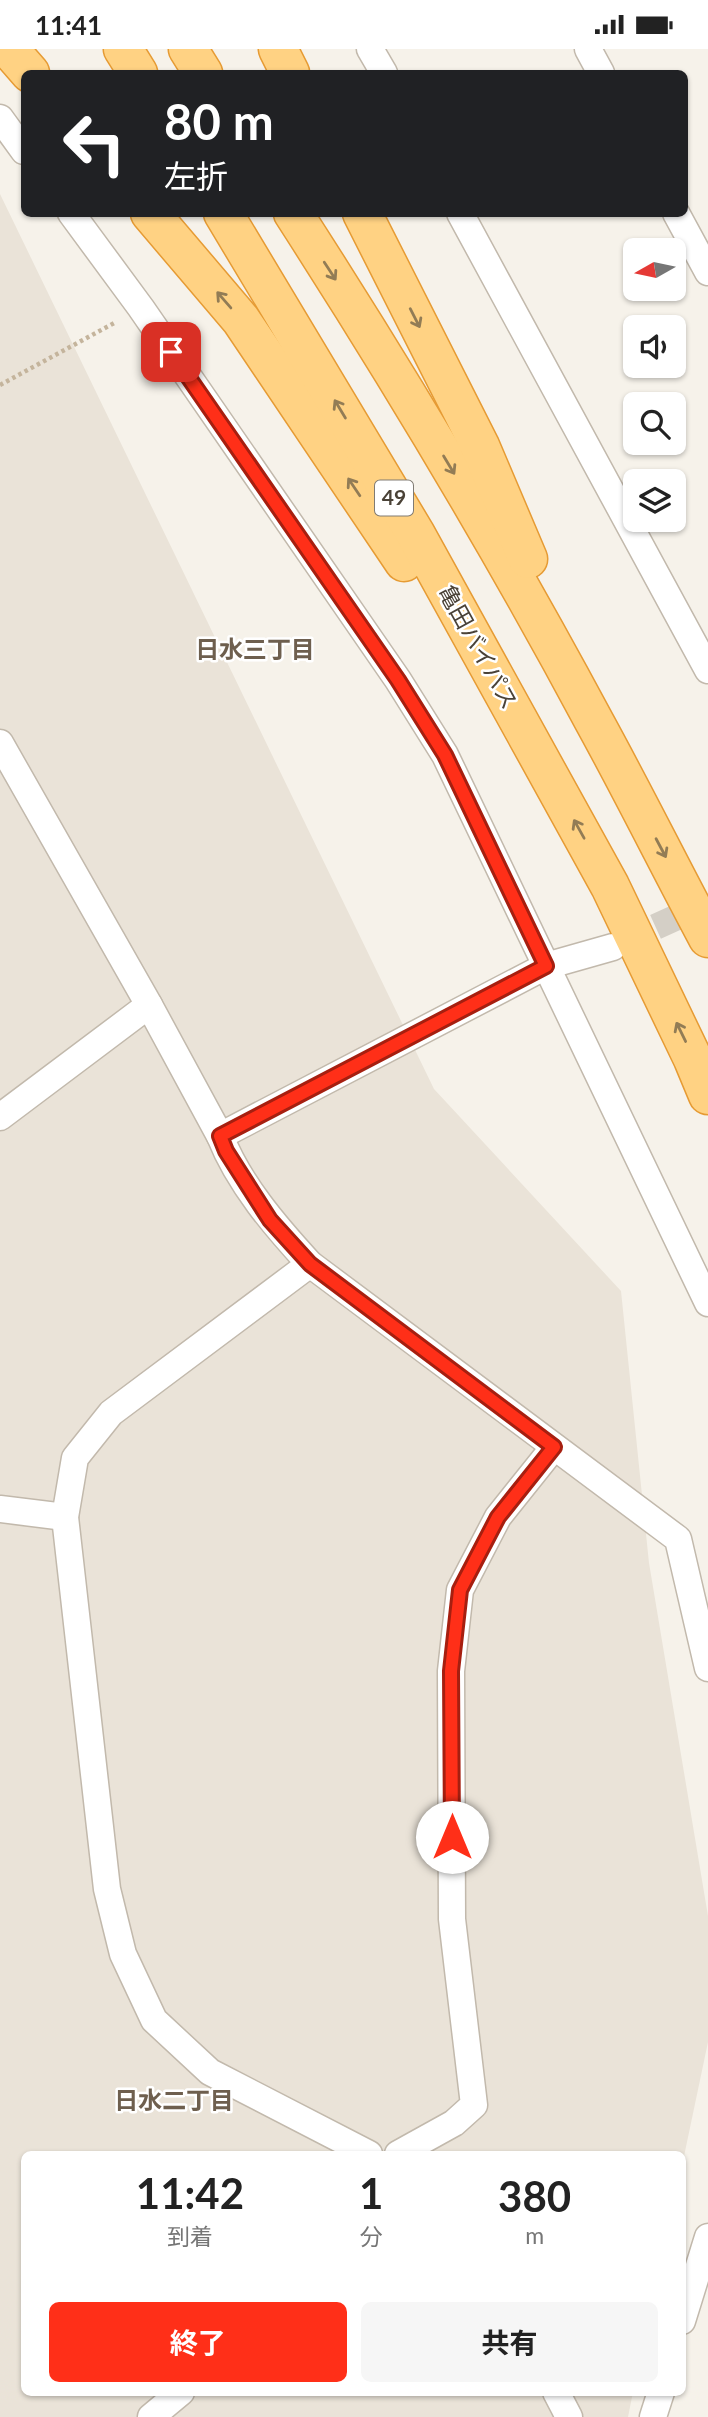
<!DOCTYPE html>
<html lang="ja">
<meta charset="utf-8">
<style>
:root{--surface:#fff;--page:#f6f6f6;--text:#222;--muted:#767676;--accent:#ff2f18}
body{margin:0;font-family:Lato,"Noto Sans JP",sans-serif;background:var(--page);color:var(--text);height:100vh;display:flex;flex-direction:column;font-size:26px;white-space:nowrap}
*{box-sizing:border-box;margin:0}
p{font-size:23px;color:var(--muted)}
.icon{flex:none;width:38px;height:38px;fill:none;stroke:currentColor;stroke-width:2;stroke-linecap:round;stroke-linejoin:round}
.map{position:relative;flex:1;overflow:hidden}
.side{position:absolute;left:21px;top:2102px;width:665px;height:245px;display:flex;flex-direction:column;background:var(--surface);border-radius:10px;box-shadow:0 2px 5px #0004}
.side>*{flex:none}
.top-card{position:absolute;left:21px;top:21px;width:667px;height:147px;border-radius:10px;box-shadow:0 2px 5px #0004;background:#202124;color:#fff;overflow:hidden}
.needle{width:46px;rotate:261deg}
.controls{position:absolute;left:623px;top:189px;display:grid;gap:14px}
.controls a{display:grid;place-items:center;width:63px;height:63px;border-radius:10px;background:var(--surface);box-shadow:0 2px 5px #0004;font-size:35px}
.pin{position:absolute;display:grid;place-items:center;width:60px;height:60px;color:#fff;margin:-30px;border-radius:14px;box-shadow:0 4px 10px #0006}
.me{position:absolute;width:77px;margin:-38px;rotate:0deg;stroke-linejoin:round;filter:drop-shadow(0 0 5px #0008)}
.turn{display:flex;align-items:center;gap:24px;height:147px;padding:0 28px;font-size:32px}
.turn .icon{width:91px;height:91px;stroke-width:2.5}
.turn b{display:block;font-size:49px;line-height:60px}
.eta{display:flex;justify-content:space-evenly;align-items:center;height:119px;text-align:center}
.eta b{font-size:42px;font-weight:700;line-height:49px}
.cta{display:flex;gap:14px;margin-top:auto;padding:14px 28px}
.cta a{flex:1;height:80px;border-radius:10px;background:var(--accent);color:#fff;font-size:28px;font-weight:700;line-height:80px;text-align:center}
.cta a+a{background:var(--page);color:var(--text)}
.status{display:flex;justify-content:space-between;align-items:center;height:49px;padding:0 35px;background:var(--surface);direction:ltr}
.status svg{height:19px;fill:currentColor}
.map>svg:first-child{display:block}
.residential{fill:#eae3d8}
.lines{fill:none;stroke-linecap:round;stroke-linejoin:round}
.minor-tunnel{stroke:#d4cfc6;stroke-width:26;stroke-dasharray:26 13;stroke-linecap:butt}
.minor-casing{stroke:#c2b9ac;stroke-width:29}
.trunk-casing{stroke:#e69b34;stroke-width:41}
.path{stroke:#c4b49c;stroke-width:4.5;stroke-dasharray:3.5 3.5;stroke-linecap:butt}
.minor{stroke:#fff;stroke-width:26}
.trunk{stroke:#ffd283;stroke-width:38}
.oneway{stroke:#927c55}
.route-casing{stroke:#a61f10;stroke-width:18}
.route{stroke:#ff2f18;stroke-width:12}
.labels{text-anchor:middle;stroke-width:5;stroke-linejoin:round;paint-order:stroke}
.shield{fill:#fff;stroke:#807b73;stroke-width:2}
.shield-label{font-size:21px;font-weight:bold;fill:#4a4237}
.street-label{font-size:23px;fill:#4a4237;stroke:#fff}
.neighbourhood-label{font-size:24px;font-weight:bold;fill:#6e5f4e;stroke:#fff}
</style>
<div class="status"><b>11:41</b><svg viewBox="0 0 49 12"><path d="M0 12V9h3v3zM5 12V6h3v6zM10 12V3h3v9zM15 12V0h3v12zM26 1h20v11H26zM47 4h2v5h-2z"/></svg></div>
<div class="map">
<svg width="708" height="2368" viewBox="0 0 708 2368">
<rect width="100%" height="100%" fill="#f6f2ea"/>
<path class="residential" d="M0,145l434,895 187,202 28,272 59,353v126l-25,119 -1,-7h-658v238h609l-5,25h-628z"/>
<g class="lines">
<path class="minor-tunnel" d="M620,894l86,-39"/>
<defs>
<g id="minor">
<path d="M370,0l14,24"/>
<path d="M588,0l13,24"/>
<path d="M0,69l24,33"/>
<path d="M71,164l70,95 257,372 47,75 263,548"/>
<path d="M460,164l248,457"/>
<path d="M676,164l32,59"/>
<path d="M0,694l149,262 71,131c19,48 55,90 90,128l368,275 30,129"/>
<path d="M0,1068l149,-112"/>
<path d="M220,1087l326,-170 67,-19"/>
<path d="M310,1215l-199,149 -36,45 -10,59 42,372 16,65 31,66 56,52 159,82"/>
<path d="M0,1460l65,8"/>
<path d="M398,2105l56,-31 20,-18 -22,-186 -1,-248 9,-81 38,-73 56,-70"/>
<path d="M682,2272l26,-84"/>
<path d="M556,2343l13,25"/>
<path d="M151,2368l30,-25"/>
<path d="M653,2368l8,-25"/>
</g>
<g id="trunk">
<path d="M9,0l21,24"/>
<path d="M123,0l15,24"/>
<path d="M188,0l15,24"/>
<path d="M278,0l12,24"/>
<path d="M150,164l91,107 163,242"/>
<path d="M223,164l192,320 195,353 83,173 15,36"/>
<path d="M293,164c107,166 209,336 302,510 39,71 75,144 113,215"/>
<path d="M362,164l118,233 48,113"/>
</g>
</defs>
<use href="#minor" class="minor-casing"/>
<use href="#trunk" class="trunk-casing"/>
<path class="path" d="M0,336l116,-63"/>
<use href="#minor" class="minor"/>
<use href="#trunk" class="trunk"/>
</g>
<defs><path id="oneway-shaft" d="M-6 0H5M1.5-3L5.5 0L1.5 3" fill="none" stroke-width="1.6" stroke-linecap="round" stroke-linejoin="round" transform="scale(1.75)"/></defs>
<g class="oneway">
<use href="#oneway-shaft" transform="translate(330 222) rotate(57)"/>
<use href="#oneway-shaft" transform="translate(224 251) rotate(-131)"/>
<use href="#oneway-shaft" transform="translate(415 269) rotate(63)"/>
<use href="#oneway-shaft" transform="translate(340 360) rotate(-121)"/>
<use href="#oneway-shaft" transform="translate(449 416) rotate(59)"/>
<use href="#oneway-shaft" transform="translate(354 438) rotate(-124)"/>
<use href="#oneway-shaft" transform="translate(579 780) rotate(-119)"/>
<use href="#oneway-shaft" transform="translate(661 799) rotate(62)"/>
<use href="#oneway-shaft" transform="translate(681 983) rotate(-116)"/>
</g>
<g class="lines">
<defs>
<path id="route" d="M171,303l227,328 47,75 101,211 -326,170 6,15 44,69 40,44 244,183 -56,70 -38,73 -9,81 1,166"/>
</defs>
<use href="#route" class="route-casing"/>
<use href="#route" class="route"/>
</g>
<g class="labels">
<rect class="shield" x="375" y="431.5" width="38" height="35" rx="5"/>
<g class="shield-label">
<text x="394" y="456">49</text>
</g>
<g class="street-label">
<text transform="translate(478 598) rotate(61)" y="8">亀田バイパス</text>
</g>
<g class="neighbourhood-label">
<text x="255" y="609">日水三丁目</text>
<text x="174" y="2060">日水二丁目</text>
</g>
</g>
</svg>
<div class="controls">
<a><svg class="needle" viewBox="-14 -14 28 28"><path d="M0-13l5 13h-10z" fill="#e53935"/><path d="M0 13l5-13h-10z" fill="#767676"/></svg></a>
<a><svg class="icon" aria-label="sound" viewBox="0 0 24 24"><path d="M4 9h4l5-4v14l-5-4H4zM17 9q2 3 0 6"/></svg></a>
<a><svg class="icon" aria-label="search" viewBox="0 0 24 24"><circle cx="10" cy="10" r="6"/><path d="M15 15l6 6"/></svg></a>
<a><svg class="icon" aria-label="layers" viewBox="0 0 24 24"><path d="M12 4l9 5-9 5-9-5zM3 14l9 5 9-5"/></svg></a>
</div>
<div class="pin" style="left:171px;top:303px;background:#d93025"><svg class="icon" aria-label="arrive" viewBox="0 0 24 24"><path d="M6 21V4h12l-3 4 3 4H6"/></svg></div>
<svg class="me" style="left:452px;top:1788px" viewBox="-20 -20 40 40"><circle r="19" fill="#fff"/><path d="M0-13L10 11 0 6-10 11z" fill="#ff2f18"/></svg>
<div class="top-card">
<div class="turn"><svg class="icon" aria-label="left" viewBox="0 0 24 24"><path d="M17 20v-9H6M10 6l-5 5 5 5"/></svg><div><b>80 m</b>左折</div></div>
</div>
<section class="side">
<div class="eta">
<div><b>11:42</b><p>到着</p></div>
<div><b>1</b><p>分</p></div>
<div><b>380</b><p>m</p></div>
</div>
<div class="cta"><a>終了</a><a>共有</a></div>
</section>
</div>
